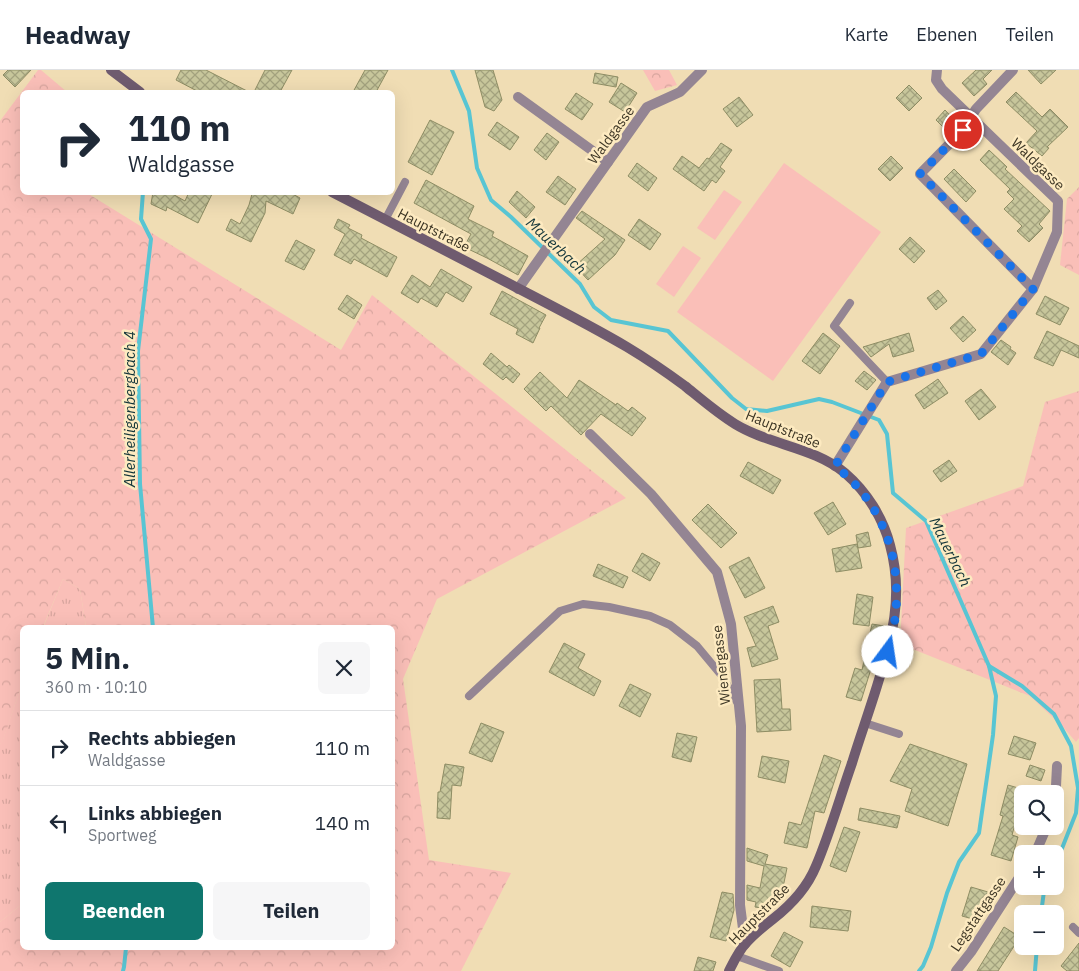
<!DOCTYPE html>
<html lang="de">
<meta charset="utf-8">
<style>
:root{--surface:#fff;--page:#f6f6f7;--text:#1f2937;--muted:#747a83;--line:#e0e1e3;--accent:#0f766e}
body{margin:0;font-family:"IBM Plex Sans",sans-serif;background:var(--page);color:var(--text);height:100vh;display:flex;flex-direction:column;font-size:19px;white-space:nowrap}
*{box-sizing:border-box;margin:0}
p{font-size:16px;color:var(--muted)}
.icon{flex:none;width:28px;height:28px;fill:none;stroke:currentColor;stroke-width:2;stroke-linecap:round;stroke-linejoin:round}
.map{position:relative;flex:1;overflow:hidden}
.drawer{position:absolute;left:20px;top:555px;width:375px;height:325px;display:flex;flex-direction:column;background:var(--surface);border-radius:8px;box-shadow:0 5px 20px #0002}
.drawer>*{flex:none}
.guide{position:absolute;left:20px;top:20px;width:375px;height:105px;border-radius:8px;box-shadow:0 5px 20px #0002;background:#fff;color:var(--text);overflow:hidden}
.controls{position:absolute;left:1014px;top:715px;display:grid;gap:10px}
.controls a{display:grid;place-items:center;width:50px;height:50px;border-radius:8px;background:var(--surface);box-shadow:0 5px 20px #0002;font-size:25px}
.pin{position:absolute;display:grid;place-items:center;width:42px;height:42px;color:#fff;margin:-21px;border:2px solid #fff;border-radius:50%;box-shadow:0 1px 5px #0007}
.me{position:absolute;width:55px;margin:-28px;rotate:14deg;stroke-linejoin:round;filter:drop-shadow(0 0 4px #0008)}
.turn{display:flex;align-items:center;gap:18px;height:105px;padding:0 25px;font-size:22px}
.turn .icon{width:65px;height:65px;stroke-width:2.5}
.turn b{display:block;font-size:35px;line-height:42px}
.round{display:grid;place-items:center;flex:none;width:52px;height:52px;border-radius:8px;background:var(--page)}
.head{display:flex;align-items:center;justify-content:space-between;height:85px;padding:0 25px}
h1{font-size:30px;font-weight:700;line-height:38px}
.action{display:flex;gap:10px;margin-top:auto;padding:10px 25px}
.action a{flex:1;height:58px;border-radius:8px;background:var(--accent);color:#fff;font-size:20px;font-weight:700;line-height:58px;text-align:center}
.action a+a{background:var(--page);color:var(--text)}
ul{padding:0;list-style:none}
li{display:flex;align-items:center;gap:15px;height:75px;padding:0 25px;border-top:1px solid var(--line)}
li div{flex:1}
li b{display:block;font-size:19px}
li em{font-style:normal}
header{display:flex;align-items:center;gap:30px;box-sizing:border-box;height:70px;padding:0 25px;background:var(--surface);border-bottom:1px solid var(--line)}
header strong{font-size:24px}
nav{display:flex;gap:28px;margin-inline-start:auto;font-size:18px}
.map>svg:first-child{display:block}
.grass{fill:url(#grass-tufts)}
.forest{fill:url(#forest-crowns)}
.pitch{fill:#fabfb8}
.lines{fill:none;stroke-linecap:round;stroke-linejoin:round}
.stream{stroke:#58c5d3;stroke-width:4}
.building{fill:url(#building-cross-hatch);stroke:#8e8d64}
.service{stroke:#948593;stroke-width:8}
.minor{stroke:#948593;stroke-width:10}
.secondary{stroke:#6f5b6f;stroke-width:10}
.route{stroke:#1a73e8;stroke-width:9;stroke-dasharray:0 16.2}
.labels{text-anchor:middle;stroke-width:5;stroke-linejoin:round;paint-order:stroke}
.street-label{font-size:14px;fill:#3c3524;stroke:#fdeac0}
.water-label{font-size:15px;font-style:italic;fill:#14363a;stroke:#fdeac0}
</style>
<header>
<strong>Headway</strong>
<nav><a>Karte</a><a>Ebenen</a><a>Teilen</a></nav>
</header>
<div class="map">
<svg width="1079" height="901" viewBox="0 0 1079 901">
<defs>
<pattern id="grass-tufts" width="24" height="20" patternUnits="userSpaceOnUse" patternTransform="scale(1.25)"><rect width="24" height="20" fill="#fabfb8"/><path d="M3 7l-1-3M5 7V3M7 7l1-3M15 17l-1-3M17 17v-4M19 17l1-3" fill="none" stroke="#d7a59e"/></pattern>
<pattern id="forest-crowns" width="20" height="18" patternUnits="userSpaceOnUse" patternTransform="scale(1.25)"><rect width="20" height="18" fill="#fabfb8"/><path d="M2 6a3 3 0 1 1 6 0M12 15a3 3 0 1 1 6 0" fill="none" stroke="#d7a59e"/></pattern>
<pattern id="building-cross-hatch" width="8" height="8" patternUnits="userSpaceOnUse" patternTransform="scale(1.25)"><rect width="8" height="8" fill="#c7c69b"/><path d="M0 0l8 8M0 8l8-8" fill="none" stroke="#a3a27e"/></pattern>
</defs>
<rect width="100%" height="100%" fill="#f0ddb4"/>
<g class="grass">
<path d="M63,509l17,10 6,38 -43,1z"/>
<path d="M22,614v220l-22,18v-178l2,-2z"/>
</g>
<g class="forest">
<path d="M38,0h3l26,22h-45v100l65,1 254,157 31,-55 254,203 -189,101 -34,80 26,181 82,13 -50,98h-461v-49l22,-18v44h370v-320l-306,-1 -6,-38 -17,-10 -20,48 -21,1v56l-20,59 -2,1v-623z"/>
<path d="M643,0h26l8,15 -22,6z"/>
<path d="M1079,117v88l-19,-10 7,-66z"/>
<path d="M1079,321v347l-3,4 -13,-15 -33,-31 -130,-52 6,-116 117,-42 22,-84z"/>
</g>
<g class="pitch">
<path d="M784,93l97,69 -108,149 -96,-69z"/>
<path d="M724,120l18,12 -27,38 -18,-12z"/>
<path d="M683,176l18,12 -27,39 -18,-13z"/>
</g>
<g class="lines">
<g class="stream">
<path d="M452,0l17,41 8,57 14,32 20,17 69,67 14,23 17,13 57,11 64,67 14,11 21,2 52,-12 13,3 47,18 8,14 6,59 33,28 63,145 7,30 -3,39 -14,98 -20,29 -12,31 -16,54 -8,19 -4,5"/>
<path d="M143,122l-2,27 10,20 -13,112 2,133 13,144"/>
<path d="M989,596l33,20 32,28 17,32 7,42 -2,25 -21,53"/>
<path d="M1041,844l3,-23 2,-5"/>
<path d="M123,901l1,-4 2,-19"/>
<path d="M1035,901l2,-25"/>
</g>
</g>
<g class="building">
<path d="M8,0h23l-16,17 -12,-12z"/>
<path d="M181,0h25l43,22h-50l-23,-12z"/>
<path d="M265,0h27l-12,22h-26z"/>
<path d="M365,0h23l-12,22h-23z"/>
<path d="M475,0h18l9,30 -8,11 -9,-4z"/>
<path d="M976,0h16l-9,9 4,5 -13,12 -12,-13z"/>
<path d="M1028,0h28l-15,14z"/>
<path d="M595,3l23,4 -2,10 -23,-4z"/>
<path d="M621,13l16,10 -12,19 -16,-10z"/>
<path d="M909,15l13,13 -13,13 -13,-13z"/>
<path d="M1016,22l26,25 8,-8 18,18 -21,20 2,1 -7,8 -16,-13 11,-12 -31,-29z"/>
<path d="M576,23l17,11 -11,16 -17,-11z"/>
<path d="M739,27l14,18 -16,12 -14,-18z"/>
<path d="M945,40l12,13 -9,9 -12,-12z"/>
<path d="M430,50l24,12 -22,43 -24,-13z"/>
<path d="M497,52l22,15 -9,13 -22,-15z"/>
<path d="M547,63l12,9 -13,18 -12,-10z"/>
<path d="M721,73l11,7 -12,17 5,4 -9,12 -4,-3 -8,11 -31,-22 9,-13 17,12 8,-10 2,1z"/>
<path d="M989,80l18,17 -2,2 45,42 -11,13 4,4 -14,14 -12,-11 5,-5 -18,-17 10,-10 -7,-7 3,-3 -30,-29z"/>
<path d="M891,86l12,12 -13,13 -12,-12z"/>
<path d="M637,93l20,15 -9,13 -20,-15z"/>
<path d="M954,99l22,22 -10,11 -22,-23z"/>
<path d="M558,106l18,13 -11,16 -19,-13z"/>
<path d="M426,110l48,26 -6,13 26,13 -2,4 36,20 -10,19 -31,-17 -23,-11 7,-13 -57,-31z"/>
<path d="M517,121l18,16 -9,11 -17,-16z"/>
<path d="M153,122h16l16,9 4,-9h24l-15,31 -31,-16 -1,4 -15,-7z"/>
<path d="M249,122h40l11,6 -7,16 -27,-13 -1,12 -14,29 -25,-12 5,-11 9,5 9,-19 3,-11z"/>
<path d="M582,141l43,29 -10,15 -27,25 -13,-14 30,-27 -29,-21z"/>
<path d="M338,149l12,6 -2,3 14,7 -1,3 36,19 -10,20 -33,-18 -3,5 -17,-9 11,-21 -11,-6z"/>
<path d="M639,149l22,15 -11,16 -22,-15z"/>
<path d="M910,167l15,14 -11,12 -15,-14z"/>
<path d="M296,170l19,10 -11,20 -19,-9z"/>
<path d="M441,199l31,18 -9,15 -17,-10 -9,15 -16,-9 -3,5 -17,-10 11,-18 18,12z"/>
<path d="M938,220l9,11 -11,9 -9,-12z"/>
<path d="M502,221l44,24 -7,13h1l-7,15 -17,-9 2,-5 -28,-15z"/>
<path d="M347,225l15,10 -8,14 -16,-10z"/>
<path d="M1045,226l24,12 -9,17 -24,-11z"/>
<path d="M963,246l13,14 -13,12 -13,-14z"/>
<path d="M1047,261l32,15v12l-18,-8 -8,16 -19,-8z"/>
<path d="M823,263l17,13 -20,28 -18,-13z"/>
<path d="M909,263l5,18 -21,6 -4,-13 -18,13 -8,-10z"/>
<path d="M1001,270l10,7 -1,2 6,4 -8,12 -17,-13z"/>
<path d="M491,283l16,14 2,-2 11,9 -7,9 -7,-6 -3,3 -20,-16z"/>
<path d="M864,301l12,9 -9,10 -12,-9z"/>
<path d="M540,302l27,26 12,-18 37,25 1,-2 11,8 4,-4 14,11 -14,18 -31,-22 -20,21 -30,-29 -5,5 -22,-22z"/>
<path d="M938,309l10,14 -24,16 -9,-14z"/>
<path d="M981,319l15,18 -17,13 -14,-19z"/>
<path d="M949,390l8,11 -16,11 -8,-11z"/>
<path d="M748,392l33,18 -8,14 -33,-18z"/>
<path d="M833,432l13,22 -18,11 -14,-22z"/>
<path d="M708,434l29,29 -16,15 -29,-28z"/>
<path d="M868,462l3,14 -13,2 -2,-13z"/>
<path d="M857,474l5,24 -26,4 -4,-23z"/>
<path d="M642,483l18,10 -10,18 -18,-10z"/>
<path d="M749,487l16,31 -20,10 -16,-31z"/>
<path d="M598,494l30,13 -5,11 -30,-12z"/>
<path d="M857,524l16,3 -4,29 -16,-2z"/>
<path d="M773,536l6,16 -11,4 10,33 -26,8 -5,-19 9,-2 -12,-29z"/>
<path d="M872,554l12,2 -7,30h-2l-14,45 -15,-4 9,-29 7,2z"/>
<path d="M564,573l21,11 -7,14 23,13 -7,15 -45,-24z"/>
<path d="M780,609l2,30h8l1,21 -34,2 -3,-52z"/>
<path d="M630,614l21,10 -11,23 -21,-11z"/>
<path d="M481,653l23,9 -12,30 -23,-9z"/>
<path d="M677,663l20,4 -6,25 -19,-5z"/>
<path d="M1014,666l22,7 -6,17 -22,-6z"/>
<path d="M910,674l57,20 -19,62 -43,-15 7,-22 -22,-8z"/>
<path d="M824,685l17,6 -17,52 -9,-2 -8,37 -23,-5 5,-21 12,3z"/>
<path d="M762,686l27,5 -4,22 -27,-6z"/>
<path d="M445,694l19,3 -3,19 -9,-1 -2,34 -13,-1 1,-26h2z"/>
<path d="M1030,695l15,5 -4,11 -15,-5z"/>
<path d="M1008,715l17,5 -1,4h-2v5l-10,36 6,2 -7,24 -20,-6 12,-39 -3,-1z"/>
<path d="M860,738l40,8 -3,12 -39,-8z"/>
<path d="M844,757l16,5 -14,40 -16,-6z"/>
<path d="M747,778l21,7 -3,9 22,4 -7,34 -4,3 -8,-2 -1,6 -12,-2 1,-5 -9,-2v-15l13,3 4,-22 -17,-5z"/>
<path d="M971,817l17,5 -8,29 -18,-5z"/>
<path d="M722,822l11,2 1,16 -8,31 -16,-4z"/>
<path d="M812,836l39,5 -3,20 -38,-4z"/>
<path d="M1004,857l16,10 -22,34h-21z"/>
<path d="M784,862l19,10 -13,25 -19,-11z"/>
<path d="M1079,873v28h-12l-6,-5z"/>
<path d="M698,887l18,5 -3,9h-19z"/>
</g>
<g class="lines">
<g class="service">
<path d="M385,150l20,-38"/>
<path d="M850,233l-16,23 53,56"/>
<path d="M469,626l91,-85 23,-7 26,3 41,9 20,9 27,21 25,30 15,26"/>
<path d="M865,653l34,11"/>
<path d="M1073,857l6,6"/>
<path d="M737,886l42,15"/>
</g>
<g class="minor">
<path d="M1013,0l-37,39 -13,21 -43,44 113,115"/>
<path d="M518,27l90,65"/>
<path d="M518,219l129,-182 33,-15 22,-22"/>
<path d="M590,364l61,60 66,78 14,52 10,102 -1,179 5,39"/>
<path d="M835,396l52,-84 94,-28 52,-65 24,-57 1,-31 -116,-112 -6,-9 1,-10"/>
<path d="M1055,736l2,-40"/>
<path d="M1035,784l12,-28"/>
<path d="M956,901l15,-19 51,-79"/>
</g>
<g class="secondary">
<path d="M111,0l29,22"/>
<path d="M332,122c58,30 116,60 174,90 40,21 82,42 121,65 20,12 39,25 58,39 16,13 32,27 50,38 34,21 79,23 110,49 22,19 38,45 45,72 14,51 2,93 -13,141 -8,26 -17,51 -25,77 -12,34 -22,70 -36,103 -9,22 -25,39 -43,53 -9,7 -18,14 -26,23 -8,8 -13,19 -18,29"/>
</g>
</g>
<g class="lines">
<path class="route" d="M888,582c20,-69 6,-140 -53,-186l52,-84 94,-28 52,-65 -113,-115 43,-44"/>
</g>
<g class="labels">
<g class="street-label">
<text transform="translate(611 65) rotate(-54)" y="5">Waldgasse</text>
<text transform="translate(1038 94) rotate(44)" y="5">Waldgasse</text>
<text transform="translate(434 160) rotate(27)" y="5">Hauptstraße</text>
<text transform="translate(783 359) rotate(22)" y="5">Hauptstraße</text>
<text transform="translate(721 595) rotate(-96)" y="5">Wienergasse</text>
<text transform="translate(759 844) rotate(-45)" y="5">Hauptstraße</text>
<text transform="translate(978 844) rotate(-56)" y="5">Legstattgasse</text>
</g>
<g class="water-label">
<text transform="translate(556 176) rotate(43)" y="5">Mauerbach</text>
<text transform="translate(130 339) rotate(-90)" y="5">Allerheiligenbergbach 4</text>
<text transform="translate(950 482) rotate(64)" y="5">Mauerbach</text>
</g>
</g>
</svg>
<div class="controls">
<a><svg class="icon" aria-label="search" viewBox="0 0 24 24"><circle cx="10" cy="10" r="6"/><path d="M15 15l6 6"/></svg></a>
<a>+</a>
<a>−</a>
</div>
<div class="pin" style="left:963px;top:60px;background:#d93025"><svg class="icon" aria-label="arrive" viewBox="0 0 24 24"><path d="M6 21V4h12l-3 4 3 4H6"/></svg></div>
<svg class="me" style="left:888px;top:582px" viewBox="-20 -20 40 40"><circle r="19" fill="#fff"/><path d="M0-13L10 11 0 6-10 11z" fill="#1a73e8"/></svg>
<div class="guide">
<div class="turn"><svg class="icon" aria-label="right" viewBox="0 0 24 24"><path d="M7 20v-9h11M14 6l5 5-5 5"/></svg><div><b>110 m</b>Waldgasse</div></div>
</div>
<section class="drawer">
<div class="head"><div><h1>5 Min.</h1><p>360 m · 10:10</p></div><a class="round"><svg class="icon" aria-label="close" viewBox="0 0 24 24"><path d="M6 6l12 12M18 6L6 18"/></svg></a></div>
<ul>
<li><svg class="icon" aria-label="right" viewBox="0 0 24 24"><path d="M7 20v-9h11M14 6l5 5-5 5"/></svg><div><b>Rechts abbiegen</b><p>Waldgasse</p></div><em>110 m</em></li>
<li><svg class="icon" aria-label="left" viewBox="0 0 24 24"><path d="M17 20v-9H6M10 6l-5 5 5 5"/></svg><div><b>Links abbiegen</b><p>Sportweg</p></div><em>140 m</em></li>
</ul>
<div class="action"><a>Beenden</a><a>Teilen</a></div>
</section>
</div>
